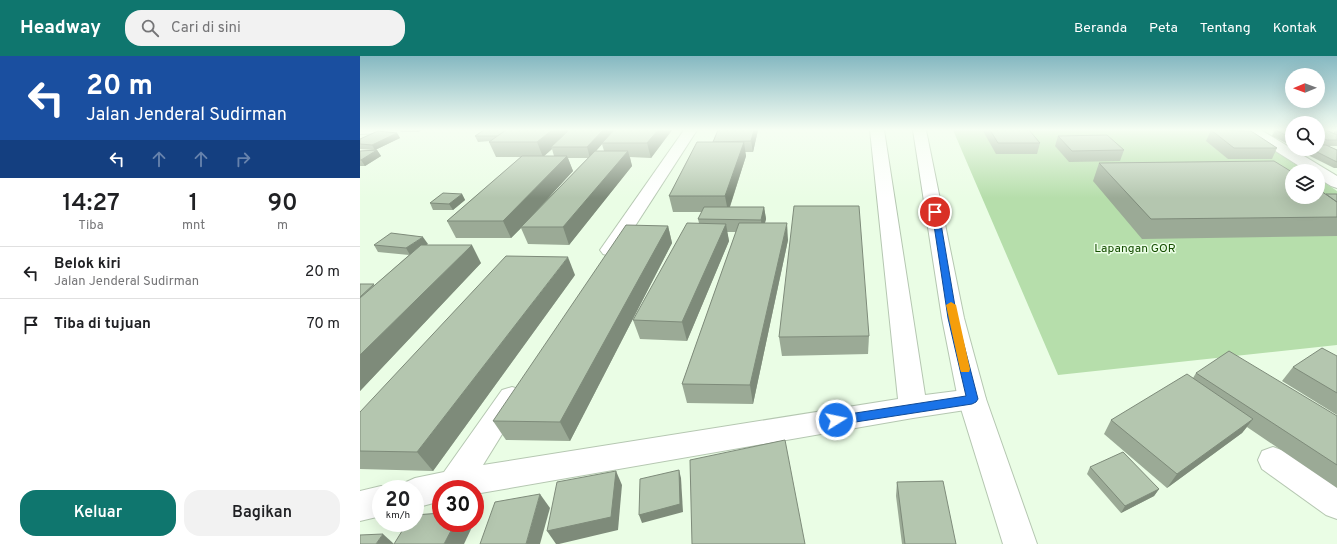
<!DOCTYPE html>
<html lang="id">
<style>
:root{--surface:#fff;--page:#f2f2f2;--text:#202124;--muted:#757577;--line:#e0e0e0;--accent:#0f766e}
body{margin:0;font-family:Overpass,sans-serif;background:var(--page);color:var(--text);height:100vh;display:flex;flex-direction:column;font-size:15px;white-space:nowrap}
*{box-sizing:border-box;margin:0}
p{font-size:13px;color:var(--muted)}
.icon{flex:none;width:22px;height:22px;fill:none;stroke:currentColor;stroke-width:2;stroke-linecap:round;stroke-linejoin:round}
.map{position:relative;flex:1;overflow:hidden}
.drawer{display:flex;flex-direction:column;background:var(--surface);width:360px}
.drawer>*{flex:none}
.hud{background:#1a4fa0;color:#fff;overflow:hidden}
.needle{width:26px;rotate:269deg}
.fabs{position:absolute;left:925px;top:12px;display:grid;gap:8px}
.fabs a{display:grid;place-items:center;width:40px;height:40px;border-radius:50%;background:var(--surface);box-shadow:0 4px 16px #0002;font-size:20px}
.speed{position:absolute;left:12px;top:424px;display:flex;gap:8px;font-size:20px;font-weight:700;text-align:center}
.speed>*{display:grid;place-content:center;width:52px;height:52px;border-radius:50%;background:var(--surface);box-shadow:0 4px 16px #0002;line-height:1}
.speed small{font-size:10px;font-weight:400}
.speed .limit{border:6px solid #d22;background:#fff;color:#111}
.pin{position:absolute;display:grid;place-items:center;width:34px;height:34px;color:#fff;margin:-17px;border:2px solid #fff;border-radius:50%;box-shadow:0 1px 4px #0007}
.me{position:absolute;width:44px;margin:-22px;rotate:80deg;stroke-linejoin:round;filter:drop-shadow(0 0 3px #0008)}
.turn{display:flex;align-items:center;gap:14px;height:84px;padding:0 20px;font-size:18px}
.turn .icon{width:52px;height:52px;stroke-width:2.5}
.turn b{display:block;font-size:28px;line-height:34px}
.lanes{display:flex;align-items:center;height:38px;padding:0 20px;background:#0003;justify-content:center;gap:20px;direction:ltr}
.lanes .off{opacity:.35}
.eta{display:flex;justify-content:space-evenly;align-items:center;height:68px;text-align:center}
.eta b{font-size:24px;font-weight:600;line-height:28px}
.primary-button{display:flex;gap:8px;margin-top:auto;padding:8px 20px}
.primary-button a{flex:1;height:46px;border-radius:16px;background:var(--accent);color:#fff;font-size:16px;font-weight:600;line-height:46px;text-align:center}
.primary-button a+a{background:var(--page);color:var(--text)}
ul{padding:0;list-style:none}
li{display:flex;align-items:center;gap:12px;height:52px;padding:0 20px;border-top:1px solid var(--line)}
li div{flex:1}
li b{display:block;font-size:15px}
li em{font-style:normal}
header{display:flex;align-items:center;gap:24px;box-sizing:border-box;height:56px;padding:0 20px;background:var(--accent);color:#fff}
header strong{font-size:19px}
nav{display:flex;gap:22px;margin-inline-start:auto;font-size:14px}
.search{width:280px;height:36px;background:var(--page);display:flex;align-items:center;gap:10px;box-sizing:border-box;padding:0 14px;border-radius:16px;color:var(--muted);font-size:15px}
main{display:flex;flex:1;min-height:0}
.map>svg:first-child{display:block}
.green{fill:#b6deab}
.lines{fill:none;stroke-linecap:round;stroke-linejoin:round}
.street-casing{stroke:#b5c7b1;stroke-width:2}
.secondary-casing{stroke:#b5c7b1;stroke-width:2}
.street{fill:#fff;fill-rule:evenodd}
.secondary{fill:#fff;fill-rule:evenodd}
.wall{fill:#9baa96;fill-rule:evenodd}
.shaded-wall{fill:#7e8b7a}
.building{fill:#b4c6af;stroke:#7e8b7a}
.route{fill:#1a73e8;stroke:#114b97}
.slow{fill:#f59e0b}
.labels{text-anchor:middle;stroke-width:3;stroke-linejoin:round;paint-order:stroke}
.park-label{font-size:12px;fill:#154d00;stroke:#eafde5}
</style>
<header>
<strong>Headway</strong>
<div class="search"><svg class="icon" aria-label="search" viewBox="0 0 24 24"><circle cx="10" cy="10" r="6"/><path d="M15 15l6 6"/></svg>Cari di sini</div>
<nav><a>Beranda</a><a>Peta</a><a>Tentang</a><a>Kontak</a></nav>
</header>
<main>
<section class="drawer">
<div class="hud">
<div class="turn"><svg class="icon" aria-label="left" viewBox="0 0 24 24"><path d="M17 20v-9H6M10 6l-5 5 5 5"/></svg><div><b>20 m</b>Jalan Jenderal Sudirman</div></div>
<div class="lanes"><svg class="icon" aria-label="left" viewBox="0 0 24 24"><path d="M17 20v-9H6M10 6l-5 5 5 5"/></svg><svg class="icon off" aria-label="ahead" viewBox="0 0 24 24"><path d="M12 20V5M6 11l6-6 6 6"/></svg><svg class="icon off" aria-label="ahead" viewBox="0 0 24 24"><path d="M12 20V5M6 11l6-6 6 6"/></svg><svg class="icon off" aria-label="right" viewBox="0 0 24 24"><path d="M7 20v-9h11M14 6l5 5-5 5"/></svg></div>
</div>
<div class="eta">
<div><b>14:27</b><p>Tiba</p></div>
<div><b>1</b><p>mnt</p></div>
<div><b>90</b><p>m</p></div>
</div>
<ul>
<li><svg class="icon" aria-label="left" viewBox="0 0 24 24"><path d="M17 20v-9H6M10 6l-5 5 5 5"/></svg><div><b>Belok kiri</b><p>Jalan Jenderal Sudirman</p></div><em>20 m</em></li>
<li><svg class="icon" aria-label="arrive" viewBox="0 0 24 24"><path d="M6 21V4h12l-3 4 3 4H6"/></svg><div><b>Tiba di tujuan</b></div><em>70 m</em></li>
</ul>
<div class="primary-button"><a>Keluar</a><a>Bagikan</a></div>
</section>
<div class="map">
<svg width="977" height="488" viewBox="0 0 977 488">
<rect width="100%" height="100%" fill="#eafde5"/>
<path class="green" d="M593,74h294l61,41h-16v26h26v-19l19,13v154l-279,30z"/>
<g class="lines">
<defs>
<g id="street">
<path d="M0,74h21l-2,3 -19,1z"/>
<path d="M324,74h13l-80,124 -7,2 -7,-2 -3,-4z"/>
<path d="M510,74h14l41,265 47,-6 10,3 4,7 -4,7 -10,3 -59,9 -438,76v-5h-34v12l-26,7v-19h-14l3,-6 11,-5 29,-6 58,-82 10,-3 10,3 3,7 -42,68 415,-66z"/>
<path d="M885,74h16l76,46v12l-6,-2 -13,-8v-7h-11l-60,-38z"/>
<path d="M913,391l11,4 53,35v33l-11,-4 -64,-46 -4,-9 4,-9z"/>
<path d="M21,430l8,3h-8v27l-21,5v-30z"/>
</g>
<path id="secondary" d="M553,74h13l38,188 22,81 51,145h-34l-45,-145 -16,-81z"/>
</defs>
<use href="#street" class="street-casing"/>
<use href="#secondary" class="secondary-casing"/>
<use href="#street" class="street"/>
<use href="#secondary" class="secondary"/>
</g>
<g class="wall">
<path d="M39,74h23l-4,2h-17z"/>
<path d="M124,74h188l-21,28 -21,-1 2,9 -63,79 -41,-1 -7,-16 -10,10h-55l-9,-17 74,-64h-25l-7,-15 1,-1 -12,1 -3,-6zM242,88l2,7h-8zM192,93l2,7h-10zM208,102h20l-50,51 35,-38z"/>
<path d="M358,74h40l-5,22h-8l1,4 -16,51h34l2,12 -1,4 23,17 -35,164 -66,-1 -5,-19 54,-152h-9l2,9 -42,100 -47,-2 -7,-19 66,-97 -1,-4 4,-7h-29l-4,-16 44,-54z"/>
<path d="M624,74h45l11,13 -3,11h-41l-13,-23z"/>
<path d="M851,74l66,18 -5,11h-44l-22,-18z"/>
<path d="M915,74h17v16l-20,-10z"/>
<path d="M958,74l15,4 2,-3h2v15h-9l9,4v18h-3l-32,-16 2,-3h14l3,-4 -3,-2z"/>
<path d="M37,77l3,5 -25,12h2l4,6 -16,10h-5v-15l14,-1 -14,-1v-10z"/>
<path d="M698,80l66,14 -4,11 -51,1 -14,-16z"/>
<path d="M739,107l227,31h11v42l-195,3 -49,-58z"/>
<path d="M102,138l3,6 -12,10h-20l-3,-7z"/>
<path d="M308,170l4,17 -102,198 -64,-1 -13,-19z"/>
<path d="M68,188l-2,1 55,18 -121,128v-107l15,1 34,-30 -31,-3 -4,-7z"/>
<path d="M215,219l-142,196 -73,-2v-57z"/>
<path d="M509,280l-1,18 -86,2 -3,-19z"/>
<path d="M977,300v59l-55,-34 11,-14z"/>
<path d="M836,317l141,43v72l-90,-61 -5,6 -75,55 -63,-54 7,-14 82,-42z"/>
<path d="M730,411l69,22 -5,7 -33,17 -34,-39z"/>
<path d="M537,426l59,62h-54l-6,-48z"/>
</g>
<g class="shaded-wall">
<path d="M57,74h5l-4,2z"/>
<path d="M192,74h21l-22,17 1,2 -9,8 -6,-15z"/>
<path d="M243,74h12l-13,13v1l-12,14 -3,-11z"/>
<path d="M298,74h14l-21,28 -4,-15z"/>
<path d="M394,74h4l-5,22 -2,-11z"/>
<path d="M37,77l3,5 -25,12 -3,-5z"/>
<path d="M384,86l2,14 -18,56 -3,-16z"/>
<path d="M17,94l4,6 -16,10 -4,-6z"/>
<path d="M268,95l4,15 -63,79 -6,-18z"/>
<path d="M207,100l6,15 -51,56h-1v1l-10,10 -8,-17z"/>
<path d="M102,138l3,6 -12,10 -4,-6z"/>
<path d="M404,151l2,12 -4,13 -1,-12z"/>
<path d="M427,167l1,17 -35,164 -3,-19z"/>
<path d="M366,168l3,17 -42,100 -5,-19z"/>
<path d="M308,170l4,17 -102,198 -10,-19z"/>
<path d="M63,181l5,7 -18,11 -4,-7z"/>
<path d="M112,189l9,18 -121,128v-36z"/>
<path d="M208,201l7,18 -142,196 -16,-19z"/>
<path d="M893,363l-11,14 -75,55 10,-14z"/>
<path d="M319,414l2,8 2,34 -41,11 -3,-8z"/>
<path d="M256,415l6,14 -4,45 -59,14h-3l-9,-13z"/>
<path d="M799,433l-5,7 -33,17 4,-7z"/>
<path d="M180,438l10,14 -10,36h-14z"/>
<path d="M95,467h17l1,2 -9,19h-20z"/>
<path d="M23,478l11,10h-18z"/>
</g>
<g class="building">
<path d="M124,74h22l-8,6h-23z"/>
<path d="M146,74h46l-15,12h-48z"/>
<path d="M209,74h34l-16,17h-36z"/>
<path d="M254,74h44l-11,13h-45z"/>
<path d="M358,74h36l-3,11 -38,1z"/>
<path d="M630,74h39l11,13h-42z"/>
<path d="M851,74l40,1 26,17h-43z"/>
<path d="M915,74h17v8z"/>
<path d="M958,74h8l11,5v5h-10l-9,-4z"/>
<path d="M18,75l19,2 -25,12 -12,-1v-5z"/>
<path d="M747,79l17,15 -52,1 -14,-15z"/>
<path d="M337,86h47l-19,54h-56z"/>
<path d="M958,89h8l11,5v12l-26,-13h7z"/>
<path d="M17,94l-16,10h-1v-9z"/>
<path d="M235,95h33l-65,76h-42z"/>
<path d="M162,100h45l-64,65h-56z"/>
<path d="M914,105l18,11v25h26v-8l19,13v15l-186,2 -52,-56z"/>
<path d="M83,137l19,1 -13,10 -19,-1z"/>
<path d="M966,138h11v8z"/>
<path d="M434,150h65l10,130 -90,1z"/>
<path d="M344,151h60l-3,13 -63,-1z"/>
<path d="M327,167l39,1 -44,98 -49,-2z"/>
<path d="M379,167h48l-37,162 -68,-1z"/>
<path d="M266,169l42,1 -108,196 -67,-1z"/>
<path d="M31,177l32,4 -17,11 -32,-3z"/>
<path d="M61,189h51l-112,110v-57z"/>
<path d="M146,200l62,1 -151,195 -57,-1v-39z"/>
<path d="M0,228h14l-14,13z"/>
<path d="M962,292l15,8v37l-44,-26z"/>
<path d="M869,295l108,65v49l-141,-92z"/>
<path d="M827,318l66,45 -76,55 -66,-54z"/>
<path d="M425,384l20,104h-113l-2,-84z"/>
<path d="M763,396l36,37 -34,17 -35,-39z"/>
<path d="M319,414l1,34 -41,11 1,-36z"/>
<path d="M256,415l-5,46 -64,14 10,-49z"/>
<path d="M583,425l13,63h-51l-8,-62z"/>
<path d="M180,438l-14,50h-46l15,-42z"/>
<path d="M81,457v10h14l-11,21h-50l13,-21h8v-8z"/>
<path d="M23,478l-7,10h-16v-9z"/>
</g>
<linearGradient id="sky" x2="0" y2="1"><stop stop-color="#85b8c1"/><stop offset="0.52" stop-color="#f6fef3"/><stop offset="1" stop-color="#f6fef3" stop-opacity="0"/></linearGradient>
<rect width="977" height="142" fill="url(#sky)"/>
<path class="route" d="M575,154l4,2 18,106 21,81 -2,3 -4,2 -136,21 -4,-1 -1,-4 1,-3 4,-1 130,-20 -18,-78 -16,-106z"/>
<path class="slow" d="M591,246l5,3 14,64 -1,3h-8l-1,-3 -14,-64z"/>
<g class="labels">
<g class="park-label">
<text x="775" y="196">Lapangan GOR</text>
</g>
</g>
</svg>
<div class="fabs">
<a><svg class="needle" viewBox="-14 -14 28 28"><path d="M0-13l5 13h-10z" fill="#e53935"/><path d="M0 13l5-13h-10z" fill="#757577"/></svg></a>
<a><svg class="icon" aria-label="search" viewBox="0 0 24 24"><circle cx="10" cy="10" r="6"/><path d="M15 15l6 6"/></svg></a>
<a><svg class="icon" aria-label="layers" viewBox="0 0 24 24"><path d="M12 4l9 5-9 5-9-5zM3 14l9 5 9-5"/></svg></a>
</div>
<div class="speed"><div>20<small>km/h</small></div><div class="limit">30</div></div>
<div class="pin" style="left:575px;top:156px;background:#d93025"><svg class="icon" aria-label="arrive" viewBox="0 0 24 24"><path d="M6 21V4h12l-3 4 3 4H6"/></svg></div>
<svg class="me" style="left:476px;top:364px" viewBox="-20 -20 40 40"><circle r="17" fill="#1a73e8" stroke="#fff" stroke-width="3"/><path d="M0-11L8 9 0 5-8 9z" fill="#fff"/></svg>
</div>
</main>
